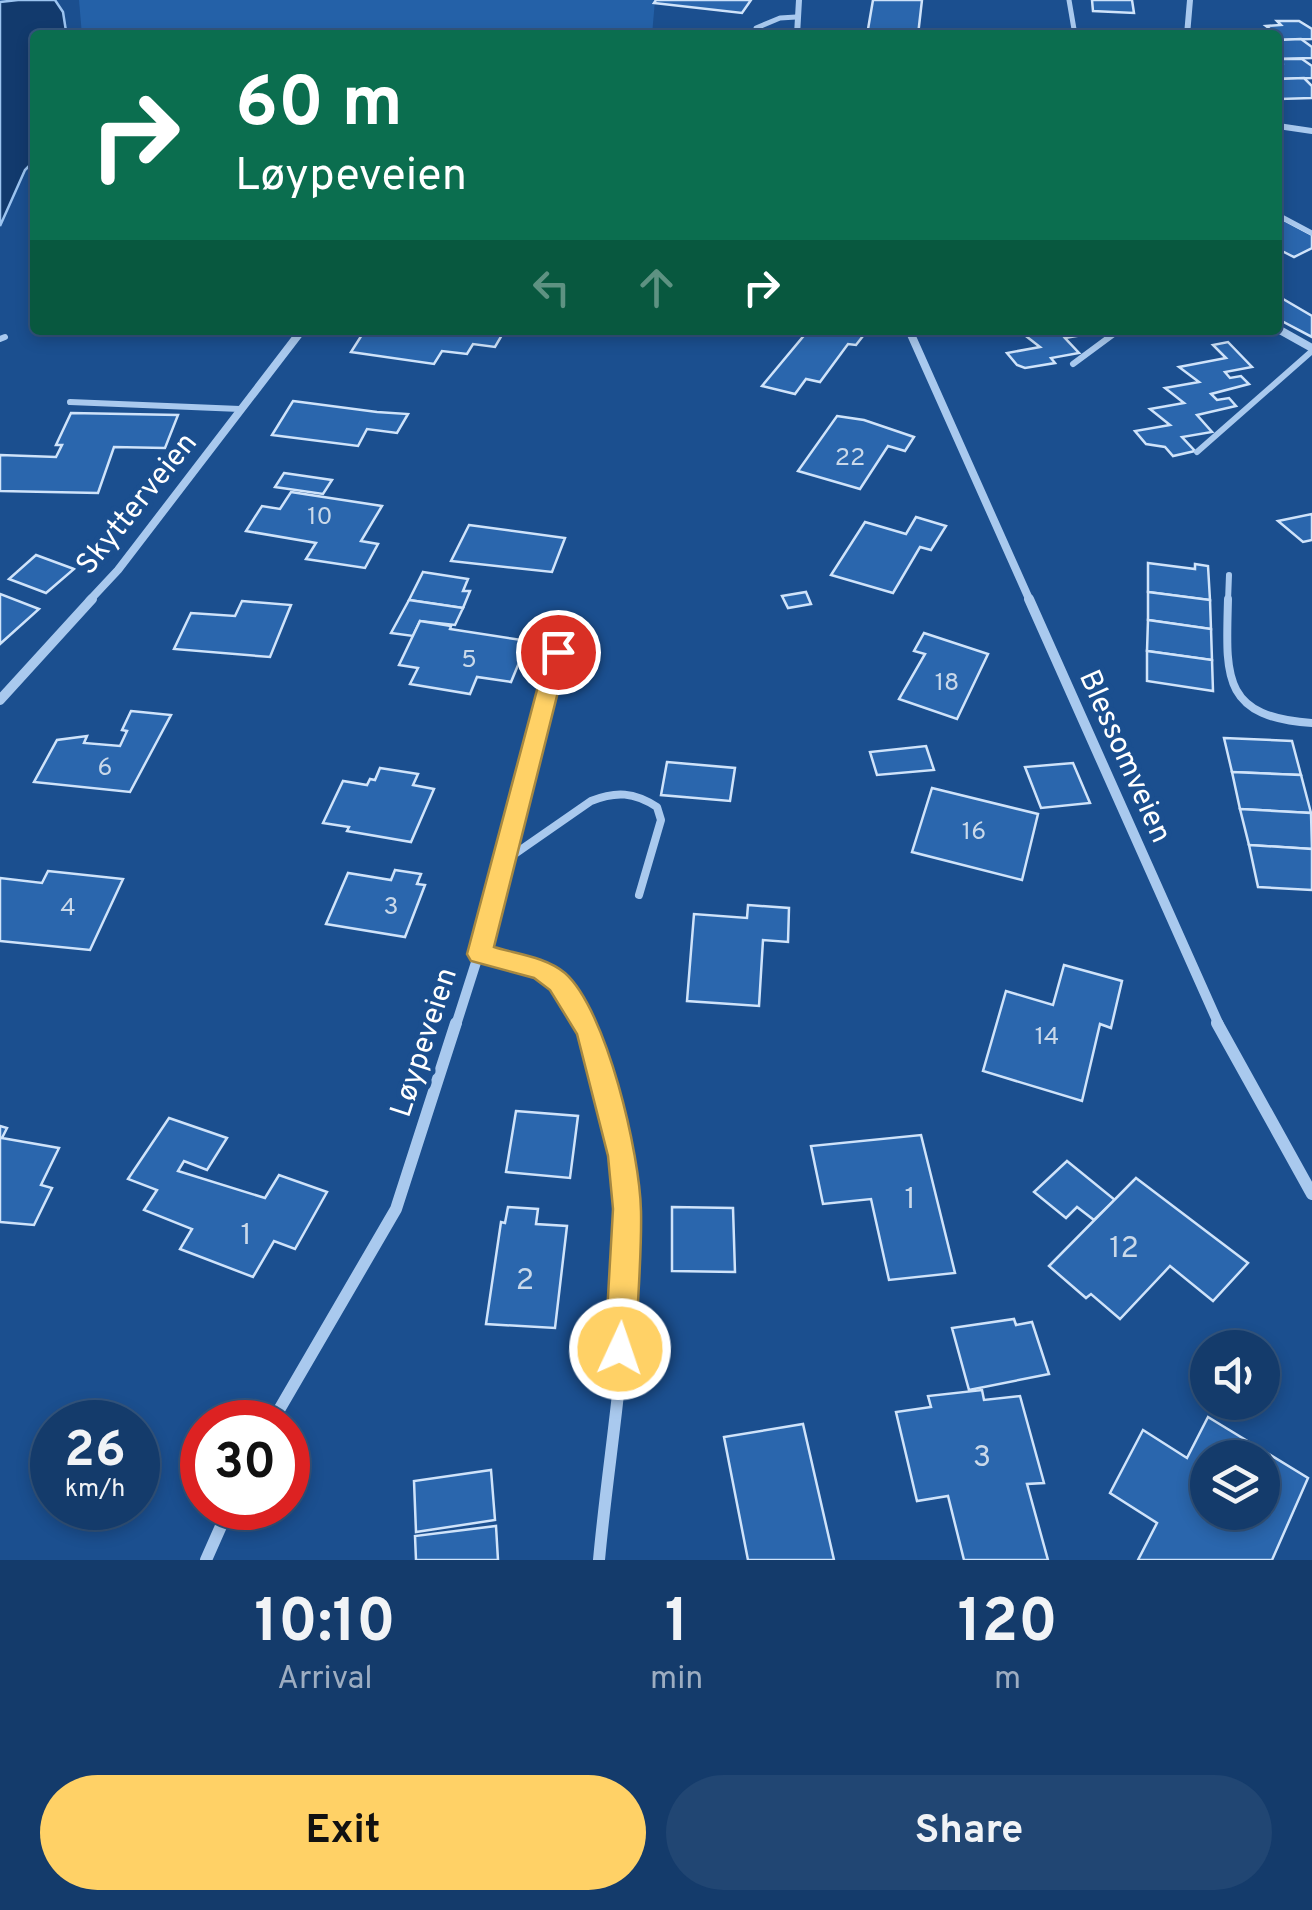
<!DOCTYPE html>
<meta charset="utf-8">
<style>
:root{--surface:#143b6b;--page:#214673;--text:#f1f3f6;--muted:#9dadc1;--line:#33557e;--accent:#ffd166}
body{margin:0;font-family:Overpass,sans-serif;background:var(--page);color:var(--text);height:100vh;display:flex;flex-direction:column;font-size:38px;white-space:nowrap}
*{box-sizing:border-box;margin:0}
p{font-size:32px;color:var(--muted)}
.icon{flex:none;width:55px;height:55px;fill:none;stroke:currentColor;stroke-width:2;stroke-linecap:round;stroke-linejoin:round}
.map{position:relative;height:1560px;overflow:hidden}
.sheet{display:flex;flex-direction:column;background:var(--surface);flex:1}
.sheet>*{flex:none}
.hud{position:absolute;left:30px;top:30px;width:1252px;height:305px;border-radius:10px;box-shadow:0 5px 15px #0003,0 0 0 2px var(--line);background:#0b6e4f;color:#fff;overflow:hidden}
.fabs{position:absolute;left:1190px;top:1330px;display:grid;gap:20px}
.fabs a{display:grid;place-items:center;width:90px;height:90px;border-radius:50%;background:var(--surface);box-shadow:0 5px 15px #0003,0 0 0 2px var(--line);font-size:50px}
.speed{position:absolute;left:30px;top:1400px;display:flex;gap:20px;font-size:50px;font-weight:700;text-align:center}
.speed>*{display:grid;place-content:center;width:130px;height:130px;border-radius:50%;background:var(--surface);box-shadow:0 5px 15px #0003,0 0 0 2px var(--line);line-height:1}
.speed small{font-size:25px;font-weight:400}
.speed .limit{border:15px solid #d22;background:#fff;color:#111}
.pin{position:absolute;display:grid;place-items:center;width:85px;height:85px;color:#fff;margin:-42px;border:5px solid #fff;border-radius:50%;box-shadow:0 2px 10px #0007}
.me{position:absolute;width:110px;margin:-55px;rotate:3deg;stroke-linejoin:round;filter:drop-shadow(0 0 8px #0008)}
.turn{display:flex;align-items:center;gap:35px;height:210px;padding:0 40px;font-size:45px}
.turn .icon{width:130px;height:130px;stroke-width:2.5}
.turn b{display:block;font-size:70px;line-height:85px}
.lanes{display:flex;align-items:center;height:95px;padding:0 40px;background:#0003;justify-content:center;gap:50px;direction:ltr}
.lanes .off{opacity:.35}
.eta{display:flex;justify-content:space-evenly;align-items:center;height:170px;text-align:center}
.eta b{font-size:60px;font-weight:700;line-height:70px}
.button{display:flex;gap:20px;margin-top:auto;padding:20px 40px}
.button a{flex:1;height:115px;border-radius:60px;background:var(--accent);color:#111;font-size:40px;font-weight:700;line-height:115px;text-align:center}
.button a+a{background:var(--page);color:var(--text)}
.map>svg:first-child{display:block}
.green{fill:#2461a8}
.water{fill:#123a6d;stroke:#9cc4f0;stroke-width:2.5}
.building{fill:#2a66ad;stroke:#cfe3fa;stroke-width:2.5;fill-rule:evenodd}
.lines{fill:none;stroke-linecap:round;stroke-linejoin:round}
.lane-far2{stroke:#a9c9ee;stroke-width:5}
.lane-far1{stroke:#a9c9ee;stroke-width:6}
.lane{stroke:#a9c9ee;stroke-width:8}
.street-far3{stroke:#a9c9ee;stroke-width:6}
.street-far2{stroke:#a9c9ee;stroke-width:8}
.street-far1{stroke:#a9c9ee;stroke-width:10}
.street{stroke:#a9c9ee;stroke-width:12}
.route{fill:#ffd166;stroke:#a68842;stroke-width:2.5}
.labels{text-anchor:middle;stroke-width:10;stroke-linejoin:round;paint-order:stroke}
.number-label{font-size:25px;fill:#cad9ea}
.street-label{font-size:30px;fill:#fff;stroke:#1b4f8f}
.near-number-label{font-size:30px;fill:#cad9ea}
</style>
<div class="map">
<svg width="1312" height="1560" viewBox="0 0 1312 1560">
<rect width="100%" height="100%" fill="#1b4f8f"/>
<path class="green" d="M79,0h576l-3,35h-570z"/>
<path class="water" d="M18,0h37l8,12 3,19 -2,4h-29v125l-10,10 -25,56v-224z"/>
<g class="building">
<path d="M656,0h95l-9,13 -88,-10z"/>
<path d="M873,0h49l-4,35h-51z"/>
<path d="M1092,0h40l2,13 -41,-2z"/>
<path d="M1277,21h22l13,8v10l-34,1v-5l-12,-9 15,-1z"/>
<path d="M1301,39l11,8v11l-34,1v-19z"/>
<path d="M1279,59h23l10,7v12l-33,1 -1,-16h4z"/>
<path d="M1304,78l8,8v12l-32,1 -1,-20z"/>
<path d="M1278,217l34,18v13l-18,9 -16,-8z"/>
<path d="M1278,296l34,20v21l-34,-18z"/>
<path d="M365,330l61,4 3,-4h44l29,5 -7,12 -22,-3 -6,10 -25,-3 -8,13 -83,-12z"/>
<path d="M817,330l46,6 -7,9 -8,-1 -28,38 -14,-3 -11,15 -33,-8 45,-54 7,2z"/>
<path d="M1040,330h51l3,3 -29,5 14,15 -28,5 4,5 -30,5 -8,-3 -10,-12 33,-6 -18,-14z"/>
<path d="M1228,342l24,25 -27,5 5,6 11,-2 8,8 -38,10 6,6 12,-2 7,8 -39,9 15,17 -30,5 13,14 -22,5 -8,-9 -19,-3 -11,-13 35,-6 -20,-16 34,-6 -19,-15 34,-6 -20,-15 47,-9 -13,-13z"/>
<path d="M293,401l84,11 31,2 -11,19 -30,-4 -9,17 -86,-11z"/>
<path d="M71,413l107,2 -13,33 -51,-1 -16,46 -98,-2v-36l56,2 6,-12h-6z"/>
<path d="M837,416l27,4 50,17 -9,14 -17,-5 -28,43 -62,-18z"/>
<path d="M284,473l48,7 -9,14 -48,-7z"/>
<path d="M291,492l91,14 -21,35 17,3 -13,24 -59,-9 10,-16 -70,-12 16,-25 18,3z"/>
<path d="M1312,514v26l-9,2 -25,-21z"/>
<path d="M916,517l30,9 -15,24 -11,-3 -27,46 -62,-18 34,-53 41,12z"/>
<path d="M469,525l96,13 -13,34 -101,-11z"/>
<path d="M36,555l38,14 -28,24 -37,-14z"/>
<path d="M1148,563l47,6v-5l13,2 2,34 -62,-8z"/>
<path d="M423,572l45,7 -5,12h7l-7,17 -54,-8z"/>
<path d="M806,592l5,12 -23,4 -6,-12z"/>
<path d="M1148,592l62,8 1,29 -63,-9z"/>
<path d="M0,594l39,15 -39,35z"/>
<path d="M409,600l54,8 -8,17 -35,-4 -7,15 -22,-3z"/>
<path d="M242,601l49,4 -21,52 -96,-8 17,-36 44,3z"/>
<path d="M1148,620l63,9 1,31 -65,-9z"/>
<path d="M420,621l31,5 -1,3 78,12 -17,41 -34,-5 -7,17 -60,-10 8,-16 -19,-3z"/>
<path d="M924,633l64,21 -31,65 -58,-20 26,-45 -11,-3z"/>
<path d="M1147,651l65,9 1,31 -66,-10z"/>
<path d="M131,711l40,4 -41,77 -96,-10 23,-42 30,-4 -3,7 36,3 7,-15 -5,-1z"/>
<path d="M1224,738l68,3 9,34 -69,-3z"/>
<path d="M926,746l8,24 -57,5 -7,-23z"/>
<path d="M667,762l68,6 -5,33 -69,-6z"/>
<path d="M1073,763l17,40 -49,5 -16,-41z"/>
<path d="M380,768l38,6 -5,11 21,4 -23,53 -64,-11 2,-4 -26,-4 20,-42 24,4 3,-6 5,1z"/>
<path d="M1232,772l69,3 10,38 -71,-4z"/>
<path d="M932,788l106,26 -16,66 -110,-28z"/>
<path d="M1240,809l71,4 1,36 -63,-4z"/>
<path d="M1249,845l63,4v41l-54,-3z"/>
<path d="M395,870l26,4 -4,10 8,1 -20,52 -79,-13 22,-51 43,7z"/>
<path d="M48,871l75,8 -33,71 -90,-9v-63l42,5z"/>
<path d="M748,905l41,3 -1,34 -25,-2 -4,66 -72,-5 7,-87 53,4z"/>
<path d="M1064,965l58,16 -11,47 -11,-4 -18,77 -99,-30 23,-80 47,14z"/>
<path d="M516,1111l62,5 -8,62 -64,-6z"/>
<path d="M169,1118l58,20 -20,32 -23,-9 -6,10 87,27 14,-23 48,17 -32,57 -21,-8 -21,36 -73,-28 12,-20 -48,-19 13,-20 -29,-11z"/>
<path d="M0,1126l7,2 -5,10 57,10 -18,37 11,3 -18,37 -34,-3z"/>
<path d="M921,1135l34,138 -66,7 -18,-81 -48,5 -12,-58z"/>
<path d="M1067,1161l48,39 -21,20 -17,-13 -11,11 -32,-26z"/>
<path d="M1136,1178l112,85 -35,38 -43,-35 -50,53 -29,-25 -5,4 -37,-32z"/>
<path d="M508,1207l30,2 -2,15 31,2 -12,102 -69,-4 15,-102 4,1z"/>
<path d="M672,1207l61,1 2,64 -63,-1z"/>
<path d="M1014,1319l2,6 16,-3 17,52 -80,16 -17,-62z"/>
<path d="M982,1390l2,10 36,-4 24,87 -17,1 21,76h-84l-16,-64 -31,5 -21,-89 35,-5 -3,-11z"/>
<path d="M1208,1417l100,61 -36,82h-134l19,-37 -47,-30 33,-63 44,28zM1208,1458h54v54h-54z"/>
<path d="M803,1424l31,136h-86l-24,-123z"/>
<path d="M491,1470l4,50 -79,12 -2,-51z"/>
<path d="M496,1526l2,34h-82l-1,-24z"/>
</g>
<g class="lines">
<g class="lane-far2">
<path d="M1069,0l6,35"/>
<path d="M755,35l1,-7 24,-10 16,-1"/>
<path d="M1278,215l34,18"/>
</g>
<g class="lane-far1">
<path d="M0,339l5,-2"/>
<path d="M1073,364l46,-34"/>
<path d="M70,402l170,7"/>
<path d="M1197,452l115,-101"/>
<path d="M1228,601l1,-26"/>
</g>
<g class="lane">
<path d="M1228,599c-2,77 -7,118 84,124"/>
<path d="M503,862l88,-61c25,-10 43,-9 66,6l4,13 -22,75"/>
</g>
<g class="street-far3">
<path d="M797,35l2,-35"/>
<path d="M1187,35l3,-35"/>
<path d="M1278,126l34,5"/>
</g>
<g class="street-far2">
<path d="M1278,329l34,19"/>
<path d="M909,330l121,271"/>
<path d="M89,601l29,-31 184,-240"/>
</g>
<g class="street-far1">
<path d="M1029,599l190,426"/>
<path d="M0,700l92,-101"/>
<path d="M479,953c50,11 85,23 107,72"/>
<path d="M456,1025l23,-72 79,-301"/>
</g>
<g class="street">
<path d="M585,1023c20,52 37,115 41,171 9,121 -16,245 -27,366"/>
<path d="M1217,1023l95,171"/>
<path d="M272,1422l124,-213 60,-186"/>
<path d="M206,1560l23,-52"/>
</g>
</g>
<path class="route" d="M558,645l10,7 -74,295c23,7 52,10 71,26 42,37 75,182 76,238 1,45 -4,92 -5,138l-5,10 -11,4 -10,-4 -5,-10 8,-140 -5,-53 -31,-122 -27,-44 -16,-12 -63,-17 -4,-7 80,-302z"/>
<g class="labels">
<g class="number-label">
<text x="850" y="465">22</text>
<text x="320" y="524">10</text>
<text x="469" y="667">5</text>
<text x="947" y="690">18</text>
<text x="105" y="775">6</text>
<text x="974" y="839">16</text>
<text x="391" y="914">3</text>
<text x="68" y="915">4</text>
<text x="1047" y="1044">14</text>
</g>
<g class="street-label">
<text transform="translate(136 503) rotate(-51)" y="10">Skytterveien</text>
<text transform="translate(1126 756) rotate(66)" y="10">Blessomveien</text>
<text transform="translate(423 1042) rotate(-72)" y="10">Løypeveien</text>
</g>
<g class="near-number-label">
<text x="910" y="1208">1</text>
<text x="246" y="1244">1</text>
<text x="1124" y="1257">12</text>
<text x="525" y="1289">2</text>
<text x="982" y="1466">3</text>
</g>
</g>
</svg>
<div class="fabs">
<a><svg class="icon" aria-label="sound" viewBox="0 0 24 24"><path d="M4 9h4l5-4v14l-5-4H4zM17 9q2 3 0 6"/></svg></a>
<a><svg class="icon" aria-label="layers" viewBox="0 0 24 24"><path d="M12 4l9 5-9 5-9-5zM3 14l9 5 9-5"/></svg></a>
</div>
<div class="speed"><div>26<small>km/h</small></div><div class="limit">30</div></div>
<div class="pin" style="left:558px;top:652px;background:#d93025"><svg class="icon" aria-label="arrive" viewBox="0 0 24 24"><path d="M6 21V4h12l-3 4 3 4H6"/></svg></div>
<svg class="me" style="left:620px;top:1349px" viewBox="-20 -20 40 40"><circle r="17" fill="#ffd166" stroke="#fff" stroke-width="3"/><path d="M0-11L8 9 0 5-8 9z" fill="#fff"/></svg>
<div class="hud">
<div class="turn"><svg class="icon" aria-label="right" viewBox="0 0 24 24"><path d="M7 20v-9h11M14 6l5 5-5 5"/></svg><div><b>60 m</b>Løypeveien</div></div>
<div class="lanes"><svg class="icon off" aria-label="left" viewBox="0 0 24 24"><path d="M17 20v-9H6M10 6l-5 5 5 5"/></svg><svg class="icon off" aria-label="ahead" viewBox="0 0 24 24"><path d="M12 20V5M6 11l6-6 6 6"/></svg><svg class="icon" aria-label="right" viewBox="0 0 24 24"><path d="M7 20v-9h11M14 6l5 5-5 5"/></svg></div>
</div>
</div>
<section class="sheet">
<div class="eta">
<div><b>10:10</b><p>Arrival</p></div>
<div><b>1</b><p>min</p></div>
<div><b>120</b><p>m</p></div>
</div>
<div class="button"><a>Exit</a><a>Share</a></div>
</section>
